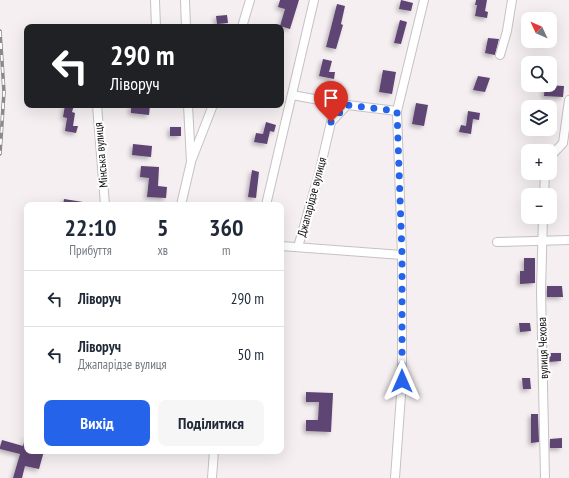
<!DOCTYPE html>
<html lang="uk">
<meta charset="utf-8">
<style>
:root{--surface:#fff;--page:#f6f6f7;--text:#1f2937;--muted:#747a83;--line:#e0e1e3;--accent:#2563eb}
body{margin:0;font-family:"PT Sans Narrow",sans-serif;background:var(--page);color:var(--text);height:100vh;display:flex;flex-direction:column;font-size:15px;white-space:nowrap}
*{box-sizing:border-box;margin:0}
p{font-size:13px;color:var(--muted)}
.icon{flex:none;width:22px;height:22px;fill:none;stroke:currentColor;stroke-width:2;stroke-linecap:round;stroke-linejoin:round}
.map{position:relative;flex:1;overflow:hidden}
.side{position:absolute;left:24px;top:202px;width:260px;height:252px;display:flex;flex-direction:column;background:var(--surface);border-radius:8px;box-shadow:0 4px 16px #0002}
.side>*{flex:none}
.hud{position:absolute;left:24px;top:24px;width:260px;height:84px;border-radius:8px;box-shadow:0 4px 16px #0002;background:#202124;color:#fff;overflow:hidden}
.needle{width:26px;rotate:314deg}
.fabs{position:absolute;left:521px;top:12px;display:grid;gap:8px}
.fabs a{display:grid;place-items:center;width:36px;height:36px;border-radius:8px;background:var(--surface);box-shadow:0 4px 16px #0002;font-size:20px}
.pin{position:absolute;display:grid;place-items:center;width:34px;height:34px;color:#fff;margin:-41px -17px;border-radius:50% 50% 50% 0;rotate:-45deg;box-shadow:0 0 4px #0007}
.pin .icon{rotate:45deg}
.me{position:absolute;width:44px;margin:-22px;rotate:0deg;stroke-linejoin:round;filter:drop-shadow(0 0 3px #0008)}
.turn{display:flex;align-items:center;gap:14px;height:84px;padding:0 20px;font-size:18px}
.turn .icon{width:52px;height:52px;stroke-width:2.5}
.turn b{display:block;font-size:28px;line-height:34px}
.eta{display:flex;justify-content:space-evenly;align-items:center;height:68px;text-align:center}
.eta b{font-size:24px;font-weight:600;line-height:28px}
.cta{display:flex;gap:8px;margin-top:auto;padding:8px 20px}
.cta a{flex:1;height:46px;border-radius:8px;background:var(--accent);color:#fff;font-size:16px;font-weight:600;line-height:46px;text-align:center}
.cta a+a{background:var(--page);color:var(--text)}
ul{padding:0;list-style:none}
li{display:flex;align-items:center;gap:12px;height:56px;padding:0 20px;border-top:1px solid var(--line)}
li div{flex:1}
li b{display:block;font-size:15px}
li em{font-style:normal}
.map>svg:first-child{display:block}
.building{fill:#5f4473;filter:url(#shadow)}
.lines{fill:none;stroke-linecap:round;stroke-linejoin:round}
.minor-casing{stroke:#c6c1c4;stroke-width:10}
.minor{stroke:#fff;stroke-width:8}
.rail-casing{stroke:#8c898b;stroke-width:3.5}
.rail{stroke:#fff;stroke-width:2;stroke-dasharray:6;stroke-linecap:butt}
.route{stroke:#2563eb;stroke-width:7;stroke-dasharray:0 12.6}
.labels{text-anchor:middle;stroke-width:4;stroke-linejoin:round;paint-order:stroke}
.street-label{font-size:12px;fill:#0d0c0d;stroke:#fff}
</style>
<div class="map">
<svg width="569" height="478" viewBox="0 0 569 478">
<defs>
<filter id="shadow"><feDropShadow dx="-2.5" dy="2.5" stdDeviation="2" flood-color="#0004"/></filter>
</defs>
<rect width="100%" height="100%" fill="#f5eff2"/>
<g class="building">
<path d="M280,0h19l-9,29 -10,-3 5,-17 -7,-2z"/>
<path d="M401,0l12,3 -2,8 -12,-2z"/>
<path d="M476,0h11l-2,11 3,1 -1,6 -12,-2 2,-11h-2z"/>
<path d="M337,4l8,2 -4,18 2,1 -7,24 -10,-2z"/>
<path d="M227,15l1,8 -11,1 -1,-8z"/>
<path d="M400,20l7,2 -6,22 -7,-1z"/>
<path d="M488,38l11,1 -4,16 -10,-2z"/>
<path d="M323,59l9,2 -3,11h6l-1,7 -15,-3z"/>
<path d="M383,70l13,2 -4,22 -13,-2z"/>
<path d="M478,76l12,2 -5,14 -12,-2z"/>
<path d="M545,85l19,1 -1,11 -19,-1z"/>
<path d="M416,103l12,2 -4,21 -12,-2z"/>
<path d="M65,105h9l-2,7 3,1 -2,13h5l-2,7 -11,-2 2,-13 -4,-1z"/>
<path d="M131,105h19l-1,10 -18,-2z"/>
<path d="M468,111l12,2 -1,7 -6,-1 -2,15 -12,-2 2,-7 5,1z"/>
<path d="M266,122l10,3 -2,7 -4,-1 -3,13 -13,-2 2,-9 7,1z"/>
<rect x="170" y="127" width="11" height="9"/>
<path d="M133,144l19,2 -1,11 -19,-2z"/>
<path d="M141,166l18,1 -1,19 9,1 -1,11 -19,-1 2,-19 -9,-1z"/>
<path d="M252,170l7,2 -3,26 -8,-1z"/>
<path d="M64,199l19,3v3h-20z"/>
<path d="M524,258h11v25l-15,1v-13h4z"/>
<path d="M547,286h15l1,11h-16z"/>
<path d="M519,323h11l1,8 -11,1z"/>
<path d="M548,353h13v8l-13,1z"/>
<path d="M522,378h8l1,11h-8z"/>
<path d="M306,392l27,1 -2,39 -25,-1v-11h12l1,-18h-13z"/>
<path d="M531,414h7l1,28 -8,1z"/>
<path d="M26,436h1v15h17l-5,18 -14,-3 -3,12h-9l7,-24 -20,-5v-2l2,-7 21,6z"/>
<path d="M562,438v10h-12v-9z"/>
</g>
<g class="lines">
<defs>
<g id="minor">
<path d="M155,0l1,27"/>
<path d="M185,0l1,27"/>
<path d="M242,27l8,-27"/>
<path d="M500,55l7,-24 5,-31"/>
<path d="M292,95l55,10 50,6"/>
<path d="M97,105l8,100"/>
<path d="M550,157l13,-14 6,-43"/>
<path d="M192,159l21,-54"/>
<path d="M544,195l1,-22"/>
<path d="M181,205l10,-43 -3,-57"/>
<path d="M266,205l48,-205"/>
<path d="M543,217l-2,74 4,187"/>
<path d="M497,242l72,-2"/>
<path d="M281,246l121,9"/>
<path d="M298,247l21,-73 12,-52 16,-17"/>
<path d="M212,478l2,-27"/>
<path d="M395,478l7,-97v-126l-5,-144 27,-111"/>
</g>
</defs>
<use href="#minor" class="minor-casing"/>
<use href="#minor" class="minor"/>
<defs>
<path id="rail" d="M0,31l4,61 -4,62"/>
</defs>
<use href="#rail" class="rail-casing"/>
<use href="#rail" class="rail"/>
</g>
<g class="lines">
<path class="route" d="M331,122l16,-17 50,6 5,144v126"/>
</g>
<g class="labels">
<g class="street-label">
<text transform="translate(101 155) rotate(-95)" y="4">Мінська вулиця</text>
<text transform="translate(312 197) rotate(-75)" y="4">Джапарідзе вулиця</text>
<text transform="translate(543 348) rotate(-92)" y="4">вулиця Чехова</text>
</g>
</g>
</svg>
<div class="fabs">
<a><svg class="needle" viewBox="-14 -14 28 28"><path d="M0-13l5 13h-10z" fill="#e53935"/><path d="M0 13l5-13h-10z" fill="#747a83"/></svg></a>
<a><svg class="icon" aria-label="search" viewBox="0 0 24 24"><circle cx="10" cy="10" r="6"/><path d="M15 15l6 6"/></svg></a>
<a><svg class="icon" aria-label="layers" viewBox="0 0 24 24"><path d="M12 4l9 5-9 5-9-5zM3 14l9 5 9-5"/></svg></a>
<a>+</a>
<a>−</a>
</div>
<div class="pin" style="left:331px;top:122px;background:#d93025"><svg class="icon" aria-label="arrive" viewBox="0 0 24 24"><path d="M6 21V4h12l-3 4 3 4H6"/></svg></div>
<svg class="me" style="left:402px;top:381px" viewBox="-20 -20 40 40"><path d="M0-17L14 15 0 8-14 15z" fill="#2563eb" stroke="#fff" stroke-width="4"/></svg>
<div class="hud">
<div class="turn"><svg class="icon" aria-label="left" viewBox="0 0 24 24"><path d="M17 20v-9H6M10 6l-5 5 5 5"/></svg><div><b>290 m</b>Ліворуч</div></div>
</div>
<section class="side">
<div class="eta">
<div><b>22:10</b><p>Прибуття</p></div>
<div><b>5</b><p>хв</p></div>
<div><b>360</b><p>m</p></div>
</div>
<ul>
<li><svg class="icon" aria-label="left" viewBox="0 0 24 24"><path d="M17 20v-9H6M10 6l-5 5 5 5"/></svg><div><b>Ліворуч</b></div><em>290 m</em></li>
<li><svg class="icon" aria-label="left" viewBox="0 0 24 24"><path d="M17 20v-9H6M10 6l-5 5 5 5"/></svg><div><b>Ліворуч</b><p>Джапарідзе вулиця</p></div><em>50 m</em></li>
</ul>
<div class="cta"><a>Вихід</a><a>Поділитися</a></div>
</section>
</div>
